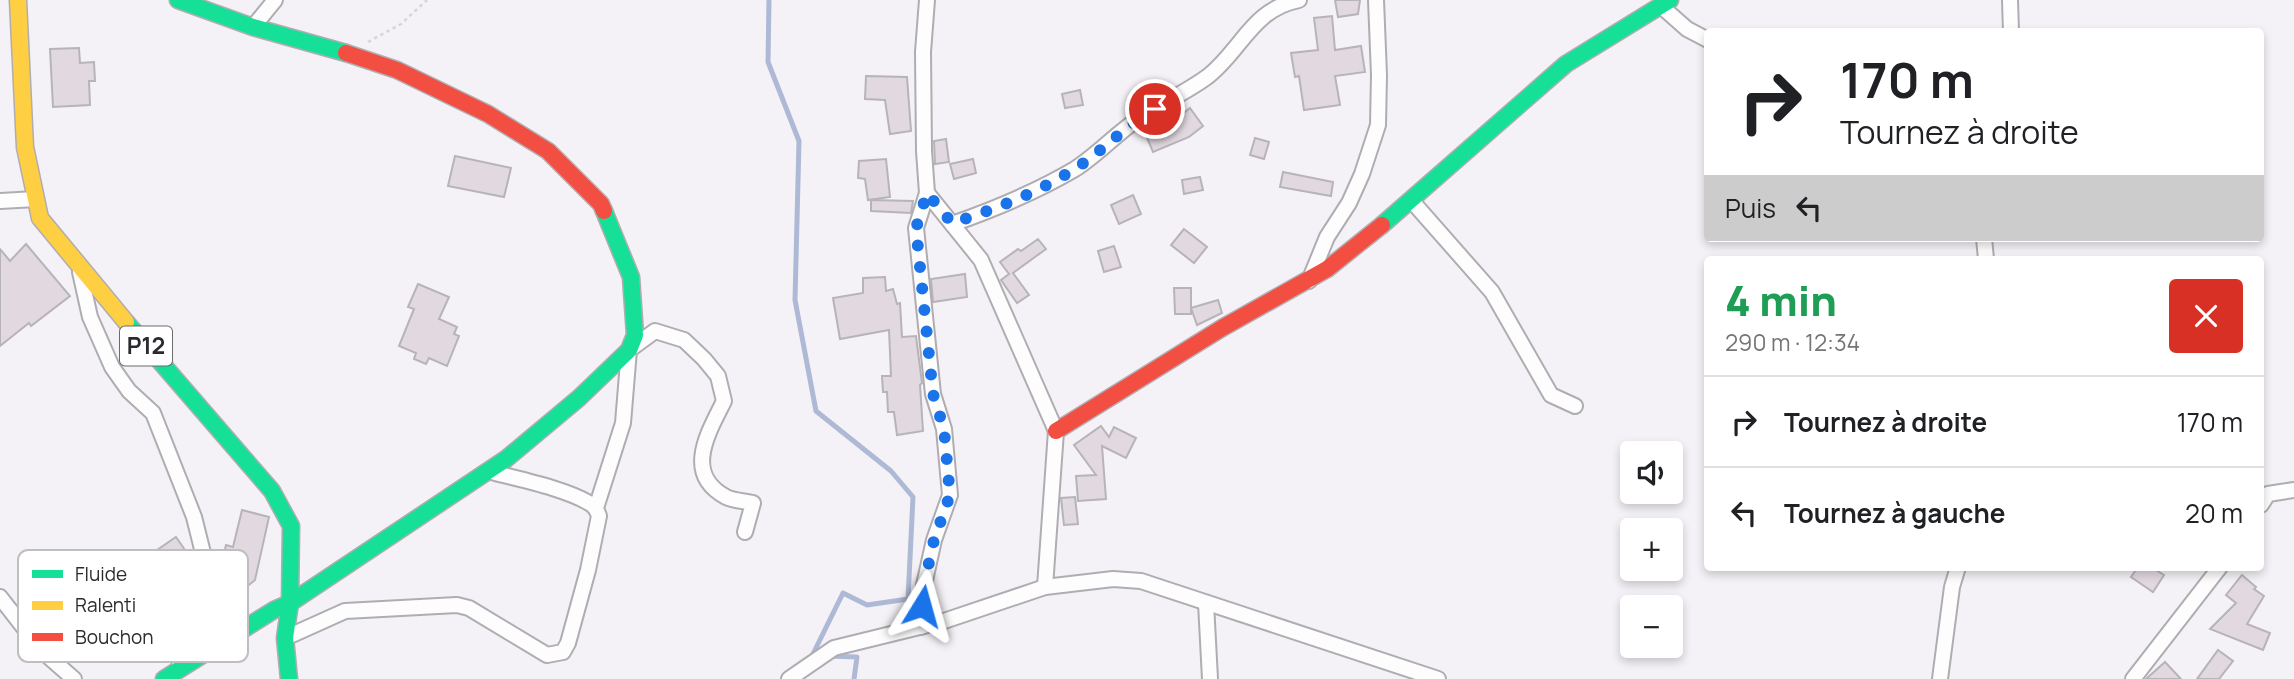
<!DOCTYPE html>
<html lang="fr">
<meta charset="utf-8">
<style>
:root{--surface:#fff;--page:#f6f6f6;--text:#202124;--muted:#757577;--line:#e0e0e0}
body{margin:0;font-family:Manrope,sans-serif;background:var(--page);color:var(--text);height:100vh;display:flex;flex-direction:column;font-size:26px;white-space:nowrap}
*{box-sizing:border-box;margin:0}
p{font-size:23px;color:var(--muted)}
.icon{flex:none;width:38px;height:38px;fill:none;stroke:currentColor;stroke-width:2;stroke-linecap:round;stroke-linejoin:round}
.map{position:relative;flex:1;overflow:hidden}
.drawer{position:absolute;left:1704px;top:256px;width:560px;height:315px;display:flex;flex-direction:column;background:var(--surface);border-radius:7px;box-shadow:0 4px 10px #0003}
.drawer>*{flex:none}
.guide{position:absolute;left:1704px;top:28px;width:560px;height:214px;border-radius:7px;box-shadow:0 4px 10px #0003;background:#fff;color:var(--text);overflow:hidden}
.fabs{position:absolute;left:1620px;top:441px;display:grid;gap:14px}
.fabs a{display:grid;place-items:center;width:63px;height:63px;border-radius:7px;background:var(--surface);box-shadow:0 4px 10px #0003;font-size:35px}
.pin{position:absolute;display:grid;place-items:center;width:60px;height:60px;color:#fff;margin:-30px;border:4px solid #fff;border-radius:50%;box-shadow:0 2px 7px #0007}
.me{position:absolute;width:77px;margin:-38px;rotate:8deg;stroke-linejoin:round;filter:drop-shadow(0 0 5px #0008)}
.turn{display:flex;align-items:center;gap:24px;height:147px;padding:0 21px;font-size:32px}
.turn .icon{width:91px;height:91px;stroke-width:2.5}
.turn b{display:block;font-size:49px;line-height:60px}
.then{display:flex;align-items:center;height:66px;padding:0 21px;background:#0003;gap:14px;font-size:26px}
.round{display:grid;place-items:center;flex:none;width:74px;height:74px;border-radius:7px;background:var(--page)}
.headline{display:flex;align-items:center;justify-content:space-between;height:119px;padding:0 21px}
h1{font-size:42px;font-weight:800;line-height:52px;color:#1e9e55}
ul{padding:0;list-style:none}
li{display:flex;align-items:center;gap:21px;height:91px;padding:0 21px;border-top:2px solid var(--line)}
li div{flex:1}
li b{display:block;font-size:26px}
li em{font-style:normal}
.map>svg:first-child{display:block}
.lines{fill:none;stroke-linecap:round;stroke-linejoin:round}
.stream{stroke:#adb9d5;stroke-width:5}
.building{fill:#e2d9e0;stroke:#b7b4b8;stroke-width:2}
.street-casing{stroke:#b0adb2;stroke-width:18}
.fast-casing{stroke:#b0adb2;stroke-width:19}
.slow-casing{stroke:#b0adb2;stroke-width:19}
.jam-casing{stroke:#b0adb2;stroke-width:19}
.path{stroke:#d6d5d7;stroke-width:2.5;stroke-dasharray:3.5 3.5;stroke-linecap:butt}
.street{stroke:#fefdfe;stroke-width:14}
.fast{stroke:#16e098;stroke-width:16}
.slow{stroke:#ffcf43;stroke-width:16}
.jam{stroke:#f24e42;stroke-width:16}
.route{stroke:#1a73e8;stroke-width:12;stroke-dasharray:0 21.6}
.labels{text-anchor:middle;stroke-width:7;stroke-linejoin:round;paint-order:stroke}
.shield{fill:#fff;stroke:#6b6a6d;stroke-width:2}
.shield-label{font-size:23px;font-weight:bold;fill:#2c2a2e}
.key{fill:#fff;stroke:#c0bfc0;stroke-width:2}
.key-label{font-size:19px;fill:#2c2a2e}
</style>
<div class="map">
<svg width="2294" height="679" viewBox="0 0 2294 679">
<rect width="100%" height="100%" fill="#f5f2f7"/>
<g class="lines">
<g class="stream">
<path d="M769,0l-1,62 31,79 -4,159 21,111 75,60 22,26 -5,102 -41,6 -24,-12 -31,63h5"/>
<path d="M827,656l30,1 -3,22"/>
</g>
</g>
<g class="building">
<path d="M1335,0h25l-2,14 -20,3z"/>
<path d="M1332,16l3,34 26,-4 4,26 -30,4 5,29 -36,5 -5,-34 -4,1 -4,-24 27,-3 -4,-32z"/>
<path d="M79,48l1,15 14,-1 1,19h-6l1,24 -37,2 -3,-58z"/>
<path d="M866,76l41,1 4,54 -21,3 -5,-34 -20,-1z"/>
<path d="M1080,90l3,15 -18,3 -3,-14z"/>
<path d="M1190,108l13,18 -14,11 -36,15 -10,-24 22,-8 2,6z"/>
<path d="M1255,138l14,4 -5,17 -14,-4z"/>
<path d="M946,139l3,23 -14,2 -1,-23z"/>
<path d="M455,156l56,12 -7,29 -56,-11z"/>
<path d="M886,159l4,38 -22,3 -3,-21 -7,-1 1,-17z"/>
<path d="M973,159l3,14 -22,6 -4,-15z"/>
<path d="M1283,172l50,10 -2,14 -51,-9z"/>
<path d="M1200,177l3,13 -19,4 -2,-14z"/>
<path d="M1133,195l8,19 -22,10 -8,-19z"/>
<path d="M871,200l42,1 -2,12 -40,-2z"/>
<path d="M1184,229l23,18 -13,16 -23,-18z"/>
<path d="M1038,239l8,10 -33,24 16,22 -12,8 -16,-23 8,-6 -9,-12 18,-13 3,2z"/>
<path d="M26,244l44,52 -39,30 -2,-3 -29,23v-97l10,12z"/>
<path d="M1114,246l7,21 -17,5 -6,-21z"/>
<path d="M965,274l2,23 -34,5 -2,-23z"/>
<path d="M885,277l1,14 7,-2 4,15 3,-1 2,34 14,-1 6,47 -2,2 3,46 -26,4 -3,-23h-6l-1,-20h-4l-1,-16h9l-2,-46 -49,9 -7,-41 30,-5v-15z"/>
<path d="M418,284l31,13 -10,22 18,8 -3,7 5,2 -12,30 -18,-8 -3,6 -12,-5 2,-6 -17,-7 15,-37 -6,-2z"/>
<path d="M1174,288h17v26h-16z"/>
<path d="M1218,300l4,13 -25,12 -6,-17z"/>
<path d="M1101,426l8,11 5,-10 22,11 -10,20 -24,-12 4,53 -28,2 -2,-25 20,-1 -22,-30z"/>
<path d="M1075,497l3,27 -14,1 -3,-27z"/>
<path d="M242,510l27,7 -14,63 -31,25 -9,-12 2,-9 19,-15 -15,-3 5,-21 7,2z"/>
<path d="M176,537l20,29 -29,20 -20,-29z"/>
<path d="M2138,567h13l13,8 -11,17 -22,-15z"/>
<path d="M2242,575l14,12 -2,2 10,7 -17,28 23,9 -7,17 -53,-21 26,-26 -10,-8z"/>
<path d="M2218,650l15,11 -14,18h-22z"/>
<path d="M2165,662l16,17h-35z"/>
</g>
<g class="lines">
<defs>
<g id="street">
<path d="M927,0l-4,52 1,99 3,42 54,67 75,171 -11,156"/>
<path d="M2010,0l1,32"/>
<path d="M1661,6l26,23 21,11"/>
<path d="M253,27l22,-27"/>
<path d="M1411,200l81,92 59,103 24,11"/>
<path d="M0,201l36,-2"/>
<path d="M952,224c43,-15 84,-32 123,-55 22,-14 41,-35 63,-50 22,-15 47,-26 69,-42 34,-26 45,-68 92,-77"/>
<path d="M1984,238l2,21"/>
<path d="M80,272l10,45 22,50 17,24 24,22 41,104 15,60 -12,47 -19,45"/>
<path d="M1309,281l18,-44 22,-34 13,-29 16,-49 1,-50 -3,-75"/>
<path d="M2261,505l7,-11 26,-4"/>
<path d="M596,508l27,-85 6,-73 26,-19 29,9 20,19 14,17 6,25c-16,32 -41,73 2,96 8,4 19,4 27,6l-8,29"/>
<path d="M0,597l42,54 32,28"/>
<path d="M1206,603l4,76"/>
<path d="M921,627l3,-42 10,-45 16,-45 -6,-66 -11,-35 -17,-166 11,-35"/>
<path d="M285,638l60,-27 112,-6 12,3 78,47 16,-3 5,-9 20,-73 11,-54c-2,-6 -4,-10 -10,-13 -25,-15 -72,-24 -101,-32"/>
<path d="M789,679l45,-31 110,-27 101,-34 68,-8 28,2 297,98"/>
<path d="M1940,679l12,-92 6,-20"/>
<path d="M2133,679l87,-112"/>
</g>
<g id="fast">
<path d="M178,0l75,27 93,26"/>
<path d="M1382,225l184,-161 104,-64"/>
<path d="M126,322l146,169 19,35 -1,77 -5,35 4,41"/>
<path d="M164,679l110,-69 16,-7 216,-144 73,-61 50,-48 6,-15 -4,-58 -27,-66"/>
</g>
<path id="slow" d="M18,0l7,147 15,71 86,104"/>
<g id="jam">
<path d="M346,53l51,17 91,44 60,37 53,53 3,7"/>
<path d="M1056,431l166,-103 105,-59 55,-44"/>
</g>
</defs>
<use href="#street" class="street-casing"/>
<use href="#fast" class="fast-casing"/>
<use href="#slow" class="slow-casing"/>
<use href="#jam" class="jam-casing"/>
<path class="path" d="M368,42l33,-18 26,-24"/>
<use href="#street" class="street"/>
<use href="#fast" class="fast"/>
<use href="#slow" class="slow"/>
<use href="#jam" class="jam"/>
</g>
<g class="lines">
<path class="route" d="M922,606l2,-21 10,-45 16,-45 -6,-66 -11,-35 -17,-166 11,-35 25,30c43,-14 86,-30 124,-55 28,-18 50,-43 79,-59"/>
</g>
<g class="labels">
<rect class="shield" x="120" y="326.5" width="52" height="39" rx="5"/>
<g class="shield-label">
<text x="146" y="354">P12</text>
</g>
</g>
<rect x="18" y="550" width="230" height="112" rx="10" class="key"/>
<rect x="32" y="570" width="31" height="8" fill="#16e098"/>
<rect x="32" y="601" width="31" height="9" fill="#ffcf43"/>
<rect x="32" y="633" width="31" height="8" fill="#f24e42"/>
<g class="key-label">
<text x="75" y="581">Fluide</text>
<text x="75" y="612">Ralenti</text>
<text x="75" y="644">Bouchon</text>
</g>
</svg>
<div class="fabs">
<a><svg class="icon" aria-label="sound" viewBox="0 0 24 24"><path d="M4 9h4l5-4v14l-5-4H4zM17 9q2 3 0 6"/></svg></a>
<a>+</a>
<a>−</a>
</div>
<div class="pin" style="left:1155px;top:109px;background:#d93025"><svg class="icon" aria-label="arrive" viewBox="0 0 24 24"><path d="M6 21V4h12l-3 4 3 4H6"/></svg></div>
<svg class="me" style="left:922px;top:606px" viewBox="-20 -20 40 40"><path d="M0-17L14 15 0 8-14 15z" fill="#1a73e8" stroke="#fff" stroke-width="4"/></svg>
<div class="guide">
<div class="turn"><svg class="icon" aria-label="right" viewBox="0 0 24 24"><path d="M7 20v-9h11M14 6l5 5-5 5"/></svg><div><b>170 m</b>Tournez à droite</div></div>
<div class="then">Puis<svg class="icon" aria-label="left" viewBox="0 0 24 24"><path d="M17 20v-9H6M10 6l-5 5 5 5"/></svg></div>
</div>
<section class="drawer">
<div class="headline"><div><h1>4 min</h1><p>290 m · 12:34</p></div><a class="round" style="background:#d93025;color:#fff"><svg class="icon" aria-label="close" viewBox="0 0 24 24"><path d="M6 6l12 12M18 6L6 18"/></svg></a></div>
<ul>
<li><svg class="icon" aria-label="right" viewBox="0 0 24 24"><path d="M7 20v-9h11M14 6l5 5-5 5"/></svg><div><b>Tournez à droite</b></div><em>170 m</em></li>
<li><svg class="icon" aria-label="left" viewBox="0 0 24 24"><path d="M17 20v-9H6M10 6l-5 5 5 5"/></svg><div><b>Tournez à gauche</b></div><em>20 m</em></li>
</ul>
</section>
</div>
